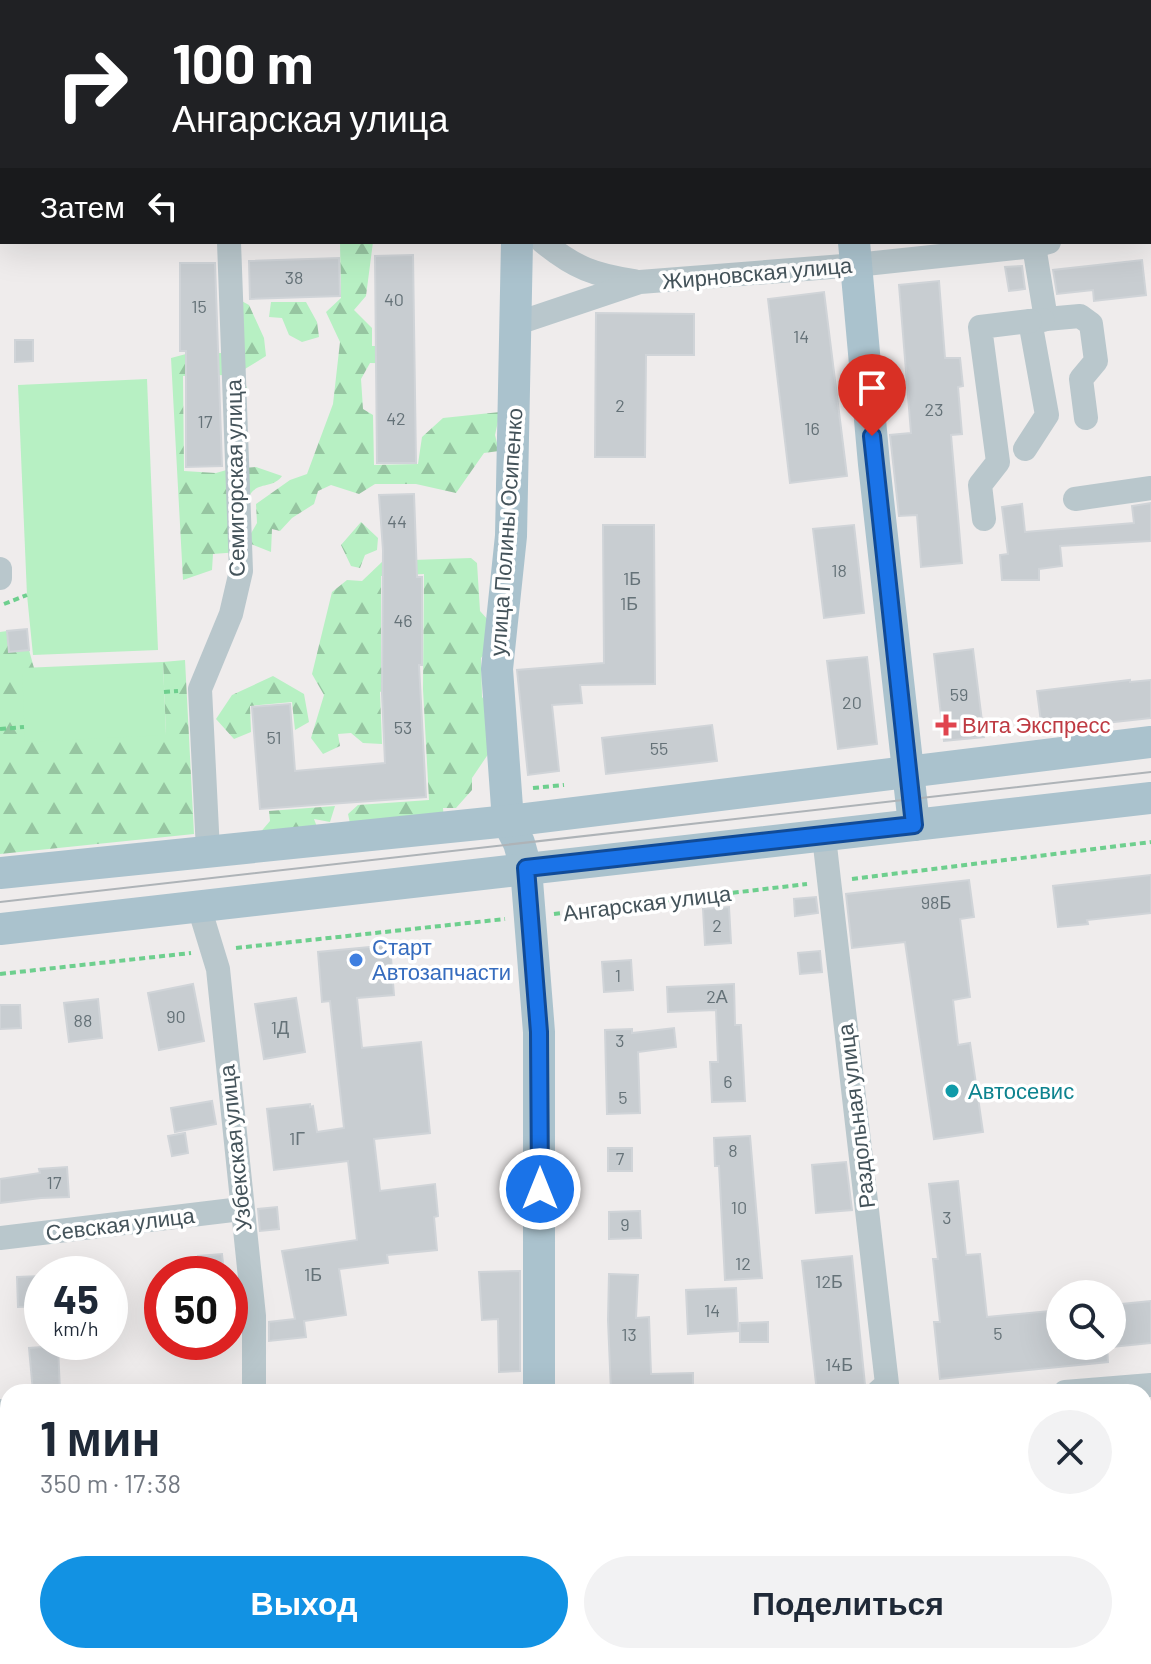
<!DOCTYPE html>
<html lang="ru">
<meta charset="utf-8">
<style>
:root{--surface:#fff;--page:#f2f2f3;--text:#1f2937;--muted:#747a83;--accent:#1292e3}
body{margin:0;font-family:Barlow,sans-serif;background:var(--page);color:var(--text);height:100vh;display:flex;flex-direction:column;font-size:30px;white-space:nowrap}
*{box-sizing:border-box;margin:0}
p{font-size:26px;color:var(--muted)}
.icon{flex:none;width:44px;height:44px;fill:none;stroke:currentColor;stroke-width:2;stroke-linecap:round;stroke-linejoin:round}
.map{position:relative;flex:1;overflow:hidden}
.panel{position:absolute;left:0px;top:1384px;width:1152px;height:280px;display:flex;flex-direction:column;background:var(--surface);border-radius:24px 24px 0 0;box-shadow:0 8px 32px #0002}
.panel>*{flex:none}
.hud{position:absolute;left:0px;top:0px;width:1152px;height:244px;box-shadow:0 8px 32px #0002;background:#202124;color:#fff;overflow:hidden}
.fabs{position:absolute;left:1046px;top:1280px;display:grid;gap:16px}
.fabs a{display:grid;place-items:center;width:80px;height:80px;border-radius:50%;background:var(--surface);box-shadow:0 8px 32px #0002;font-size:40px}
.speed{position:absolute;left:24px;top:1256px;display:flex;gap:16px;font-size:40px;font-weight:700;text-align:center}
.speed>*{display:grid;place-content:center;width:104px;height:104px;border-radius:50%;background:var(--surface);box-shadow:0 8px 32px #0002;line-height:1}
.speed small{font-size:20px;font-weight:400}
.speed .limit{border:12px solid #d22;background:#fff;color:#111}
.pin{position:absolute;display:grid;place-items:center;width:68px;height:68px;color:#fff;margin:-82px -34px;border-radius:50% 50% 50% 0;rotate:-45deg;box-shadow:0 0 8px #0007}
.pin .icon{rotate:45deg}
.me{position:absolute;width:88px;margin:-44px;rotate:0deg;stroke-linejoin:round;filter:drop-shadow(0 0 6px #0008)}
.turn{display:flex;align-items:center;gap:28px;height:168px;padding:0 40px;font-size:36px}
.turn .icon{width:104px;height:104px;stroke-width:2.5}
.turn b{display:block;font-size:56px;line-height:68px}
.then{display:flex;align-items:center;height:76px;padding:0 40px;background:#0003;gap:16px;font-size:30px}
.round{display:grid;place-items:center;flex:none;width:84px;height:84px;border-radius:42px;background:var(--page)}
.overview{display:flex;align-items:center;justify-content:space-between;height:136px;padding:0 40px}
h1{font-size:48px;font-weight:700;line-height:60px}
.primary-button{display:flex;gap:16px;margin-top:auto;padding:16px 40px}
.primary-button a{flex:1;height:92px;border-radius:48px;background:var(--accent);color:#fff;font-size:32px;font-weight:700;line-height:92px;text-align:center}
.primary-button a+a{background:var(--page);color:var(--text)}
.map>svg:first-child{display:block}
.forest{fill:url(#forest-firs)}
.garden{fill:#b7f0c3}
.building{fill:#c8cdd1;stroke:#d0d4d8;stroke-width:2}
.lines{fill:none;stroke-linecap:round;stroke-linejoin:round}
.path{stroke:#6ecf8e;stroke-width:4;stroke-dasharray:6 4;stroke-linecap:butt}
.minor{stroke:#b9c7cc;stroke-width:24}
.major{stroke:#aac2cd;stroke-width:32}
.tram{stroke:#aeb3b7;stroke-width:2}
.route-casing{stroke:#114b97;stroke-width:20}
.route{stroke:#1a73e8;stroke-width:14}
.health-dot{fill:#e0444e;stroke:#fff;stroke-width:3}
.shop-dot{fill:#3f7fe0;stroke:#fff;stroke-width:3}
.culture-dot{fill:#0f9aa8;stroke:#fff;stroke-width:3}
.labels{text-anchor:middle;stroke-width:7;stroke-linejoin:round;paint-order:stroke}
.number-label{font-size:18px;fill:#657278}
.street-label{font-size:22px;fill:#44535a;stroke:#fff}
.health-label{font-size:22px;fill:#be3a42;stroke:#fff;text-anchor:start}
.shop-label{font-size:22px;fill:#366cbe;stroke:#fff;text-anchor:start}
.culture-label{font-size:22px;fill:#0d838f;stroke:#fff;text-anchor:start}
</style>
<div class="map">
<svg width="1151" height="1664" viewBox="0 0 1151 1664">
<defs>
<pattern id="forest-firs" width="22" height="20" patternUnits="userSpaceOnUse" patternTransform="scale(2)"><rect width="22" height="20" fill="#b7f0c3"/><path d="M5 1l3.5 6h-7zM16 11l3.5 6h-7z" fill="#96c5a1"/></pattern>
</defs>
<rect width="100%" height="100%" fill="#efecec"/>
<g class="forest">
<path d="M340,242h33l-7,54 -12,14 18,18v18h42l1,18 -45,-1 -9,16 2,30 10,6 1,50 44,-1 4,-27 21,-19 57,-6 -5,23 4,16 -15,2 -28,40 -40,-9h-41l-16,10 -28,-9 -13,6 -4,13 -22,14 -12,13 -8,-2 -1,23 -25,-10 11,-19 -1,-19 34,-24 17,-6 26,-70 7,-62 -14,-30 15,-14z"/>
<path d="M225,292l24,13 15,33 2,18 -26,16 8,18 -11,6 -10,-21 -44,1 1,95 32,2 14,-4 26,-2 26,9c-8,11 -19,7 -28,14 -12,9 -13,48 -15,62l-26,2 -1,16 -29,10 -12,-222 15,-4 35,-1v-59z"/>
<path d="M271,302h35l11,20 2,15 -17,5 -13,-7 -7,-17 -13,-1z"/>
<path d="M361,522l17,16 -1,12 -12,5 -5,13 -9,-2 -10,-21z"/>
<path d="M471,558l6,5 3,48 9,10 2,25 -10,12 1,39 9,12 2,38 -21,31v12l-16,18h-13l1,14 -92,11 -4,-19 10,-9 71,-5 -6,-111 1,-115 -43,2v91l11,20 -12,5 2,52 -19,-1 -12,-10 -13,1 2,12 -17,8 -12,-16 13,-43 -12,-21 20,-82 15,-12 15,1 21,-20z"/>
<path d="M7,631l2,21 20,-2 5,18 -12,1 144,66 -3,-73 22,-2 9,174 -194,20v-222z"/>
<path d="M273,676l31,18 5,28 -14,8 -3,-28 -42,4 1,26 -17,7 -18,-20 16,-24z"/>
<path d="M335,806l-5,16 -16,-3 6,16 -68,7 18,-21 -1,-10z"/>
</g>
<g class="garden">
<path d="M147,379l11,271 -125,5 -6,-60 -9,-210z"/>
<path d="M163,662l3,73 -141,7 -3,-74z"/>
</g>
<g class="building">
<path d="M413,255l3,208h-39l-2,-207z"/>
<path d="M339,258l1,38 -90,3 -1,-38z"/>
<path d="M1142,260l4,35 -52,6 -1,-11 -36,4 -4,-24z"/>
<path d="M180,263h35l7,203 -36,1v-116h-6z"/>
<path d="M1022,266l3,23 -16,2 -4,-24z"/>
<path d="M939,281l6,77h15l3,28 -5,1 4,47 -11,1 11,128 -41,4 -4,-52 -18,1 -9,-81 21,-2 -12,-148z"/>
<path d="M824,292l23,184 -57,7 -22,-184z"/>
<path d="M596,313l98,1v41h-48l-1,102h-50z"/>
<path d="M15,340h18v21l-18,1z"/>
<path d="M414,494l3,83h5v88h-3l7,132 -166,12 -8,-102 38,-3 5,67 90,-8 -3,-70 1,-143 -4,-55z"/>
<path d="M1151,503v38l-91,5 2,20 -23,3v11h-37l-2,-25 8,-1 -6,-47 20,-3 3,28 109,-9 -2,-17z"/>
<path d="M603,525h51l1,159 -75,1 2,18 -30,2 7,66 -31,4 -11,-105 87,-7z"/>
<path d="M854,525l10,88 -40,5 -11,-89z"/>
<path d="M27,629l2,21 -20,2 -2,-21z"/>
<path d="M973,649l11,88 -40,4 -10,-87z"/>
<path d="M867,657l10,87 -39,5 -11,-88z"/>
<path d="M1130,680v2l21,-2v38l-109,12 -5,-39z"/>
<path d="M712,725l5,36 -111,13 -4,-36z"/>
<path d="M1151,875v38l-64,7 1,4 -30,3 -5,-41z"/>
<path d="M969,880l5,37 -14,2 10,78 -17,3 5,45 12,-2 13,89 -49,7 -29,-197 -53,6 -6,-54z"/>
<path d="M816,897l2,16 -23,3 -1,-17z"/>
<path d="M729,907l2,36 -26,2 -2,-36z"/>
<path d="M390,945l4,50 -37,3 5,50 59,-6 9,91 -56,6 6,52 55,-7 3,32 -4,1 3,33 -50,5 1,8 -49,6 7,46 -42,6 2,16 -37,4v-19l26,-3 -13,-68 75,-11 -9,-79 -74,9 -7,-61 43,-5v3l3,-1 4,26 27,-4 -14,-127 -8,1 -4,-50z"/>
<path d="M820,951l2,21 -22,2 -2,-21z"/>
<path d="M631,960l2,30 -29,2 -2,-30z"/>
<path d="M193,984l11,57 -45,9 -11,-57z"/>
<path d="M734,984l1,41h6l4,76 -33,1 -2,-40h8l-2,-52 -48,2 -1,-25z"/>
<path d="M296,998l9,54 -41,7 -9,-55z"/>
<path d="M98,999l4,39 -33,4 -5,-39z"/>
<path d="M0,1005h20l1,23 -21,1z"/>
<path d="M674,1028l2,19 -38,5 2,61 -33,1 -2,-84 27,-1v4z"/>
<path d="M212,1101l4,23 -41,8 -4,-24z"/>
<path d="M185,1133l3,20 -16,3 -4,-20z"/>
<path d="M750,1136l12,142 -37,2 -6,-114h-4l-1,-28z"/>
<rect x="608" y="1148" width="24" height="23"/>
<path d="M846,1162l6,48 -36,3 -4,-48z"/>
<path d="M67,1167l2,30 -28,1 -41,5v-24l40,-6 -1,-4z"/>
<path d="M958,1181l8,74 14,-1 7,63 73,-7v36h47l1,16 -168,17 -6,-57h6l-7,-63h5l-9,-75z"/>
<path d="M277,1207l2,22 -19,2 -2,-22z"/>
<path d="M640,1211l1,27 -32,1v-27z"/>
<path d="M222,1254l2,20h-25l-1,-18z"/>
<path d="M852,1256l13,129 -2,7h-46l-15,-131z"/>
<path d="M520,1271v100l-21,1 -1,-53 -16,1 -3,-48z"/>
<path d="M609,1274l29,1 -2,43 13,-1 2,57 42,-1v19h-82l-3,-72z"/>
<path d="M42,1276v30l-24,1 -1,-30z"/>
<path d="M736,1288l2,43 -50,3 -2,-44z"/>
<path d="M1151,1301v42l-39,4v-42z"/>
<path d="M768,1322v20h-28v-19z"/>
<path d="M58,1346l2,46h-27l-4,-44z"/>
</g>
<g class="lines">
<g class="path">
<path d="M4,604l23,-9"/>
<path d="M164,692l14,-1"/>
<path d="M0,729l24,-2"/>
<path d="M533,788l31,-3"/>
<path d="M852,879l299,-37"/>
<path d="M554,914l253,-30"/>
<path d="M236,948l269,-29"/>
<path d="M0,974l191,-21"/>
</g>
<g class="minor">
<path d="M227,0v2"/>
<path d="M1094,0l1,2"/>
<path d="M0,103l2,6"/>
<path d="M1150,139h1"/>
<path d="M1150,220h1"/>
<path d="M543,242c32,26 51,33 91,39"/>
<path d="M1034,246l12,73 34,-3 11,8 5,37 -15,18 5,39"/>
<path d="M518,323l122,-41 216,-17 178,-19 15,-4"/>
<path d="M1025,449l22,-34 -17,-94 13,-1"/>
<path d="M1075,499l76,-11"/>
<path d="M984,519l-4,-34 18,-23 -18,-135 50,-6"/>
<path d="M0,569v9"/>
<path d="M824,837l63,547 -9,8"/>
<path d="M208,851l-8,-162 31,-75 10,-43 -12,-329"/>
<path d="M199,907l19,62 36,347v76"/>
<path d="M0,1238l241,-29"/>
<path d="M1065,1392l86,-7"/>
<path d="M0,1411l8,65"/>
<path d="M1144,1607l7,-1"/>
<path d="M28,1656l1,8"/>
<path d="M254,1656v8"/>
<path d="M854,1656v8"/>
</g>
<g class="major">
<path d="M516,0v2"/>
<path d="M831,0v2"/>
<path d="M517,242l-6,294 -14,133 11,152 11,22 7,25 13,164v360"/>
<path d="M854,242l20,222 40,361"/>
<path d="M0,873l508,-52 643,-79"/>
<path d="M0,929l1151,-131"/>
<path d="M538,1664v-8"/>
</g>
<path class="tram" d="M0,902l1151,-130"/>
</g>
<g class="lines">
<defs>
<path id="route" d="M540,1189l-1,-157 -13,-164 388,-43 -42,-389"/>
</defs>
<use href="#route" class="route-casing"/>
<use href="#route" class="route"/>
</g>
<path class="health-dot" d="M942 713h8v8h8v8h-8v8h-8v-8h-8v-8h8z"/>
<circle class="shop-dot" cx="356" cy="960" r="8"/>
<circle class="culture-dot" cx="952" cy="1091" r="8"/>
<g class="labels">
<g class="number-label">
<text x="294" y="284">38</text>
<text x="394" y="306">40</text>
<text x="199" y="313">15</text>
<text x="801" y="343">14</text>
<text x="620" y="412">2</text>
<text x="934" y="416">23</text>
<text x="396" y="425">42</text>
<text x="205" y="428">17</text>
<text x="812" y="435">16</text>
<text x="397" y="528">44</text>
<text x="839" y="577">18</text>
<text x="632" y="585">1Б</text>
<text x="629" y="610">1Б</text>
<text x="403" y="627">46</text>
<text x="959" y="701">59</text>
<text x="852" y="709">20</text>
<text x="403" y="734">53</text>
<text x="274" y="744">51</text>
<text x="659" y="755">55</text>
<text x="936" y="909">98Б</text>
<text x="717" y="932">2</text>
<text x="618" y="982">1</text>
<text x="717" y="1003">2А</text>
<text x="176" y="1023">90</text>
<text x="83" y="1027">88</text>
<text x="280" y="1034">1Д</text>
<text x="620" y="1047">3</text>
<text x="728" y="1088">6</text>
<text x="623" y="1104">5</text>
<text x="297" y="1145">1Г</text>
<text x="733" y="1157">8</text>
<text x="620" y="1165">7</text>
<text x="54" y="1189">17</text>
<text x="739" y="1214">10</text>
<text x="947" y="1224">3</text>
<text x="625" y="1231">9</text>
<text x="743" y="1270">12</text>
<text x="313" y="1281">1Б</text>
<text x="829" y="1288">12Б</text>
<text x="712" y="1317">14</text>
<text x="998" y="1340">5</text>
<text x="629" y="1341">13</text>
<text x="839" y="1371">14Б</text>
</g>
<g class="street-label">
<text transform="translate(757 273) rotate(-5)" y="8">Жирновская улица</text>
<text transform="translate(235 478) rotate(-91)" y="8">Семигорская улица</text>
<text transform="translate(506 532) rotate(-86)" y="8">улица Полины Осипенко</text>
<text transform="translate(647 903) rotate(-7)" y="8">Ангарская улица</text>
<text transform="translate(856 1116) rotate(-97)" y="8">Раздольная улица</text>
<text transform="translate(235 1148) rotate(-96)" y="8">Узбекская улица</text>
<text transform="translate(120 1224) rotate(-7)" y="8">Севская улица</text>
</g>
<g class="health-label">
<text x="962" y="733">Вита Экспресс</text>
</g>
<g class="shop-label">
<text x="372" y="955">Старт<tspan x="372" dy="25">Автозапчасти</tspan></text>
</g>
<g class="culture-label">
<text x="968" y="1099">Автосевис</text>
</g>
</g>
</svg>
<div class="fabs">
<a><svg class="icon" aria-label="search" viewBox="0 0 24 24"><circle cx="10" cy="10" r="6"/><path d="M15 15l6 6"/></svg></a>
</div>
<div class="speed"><div>45<small>km/h</small></div><div class="limit">50</div></div>
<div class="pin" style="left:872px;top:436px;background:#d93025"><svg class="icon" aria-label="arrive" viewBox="0 0 24 24"><path d="M6 21V4h12l-3 4 3 4H6"/></svg></div>
<svg class="me" style="left:540px;top:1189px" viewBox="-20 -20 40 40"><circle r="17" fill="#1a73e8" stroke="#fff" stroke-width="3"/><path d="M0-11L8 9 0 5-8 9z" fill="#fff"/></svg>
<div class="hud">
<div class="turn"><svg class="icon" aria-label="right" viewBox="0 0 24 24"><path d="M7 20v-9h11M14 6l5 5-5 5"/></svg><div><b>100 m</b>Ангарская улица</div></div>
<div class="then">Затем<svg class="icon" aria-label="left" viewBox="0 0 24 24"><path d="M17 20v-9H6M10 6l-5 5 5 5"/></svg></div>
</div>
<section class="panel">
<div class="overview"><div><h1>1 мин</h1><p>350 m · 17:38</p></div><a class="round"><svg class="icon" aria-label="close" viewBox="0 0 24 24"><path d="M6 6l12 12M18 6L6 18"/></svg></a></div>
<div class="primary-button"><a>Выход</a><a>Поделиться</a></div>
</section>
</div>
